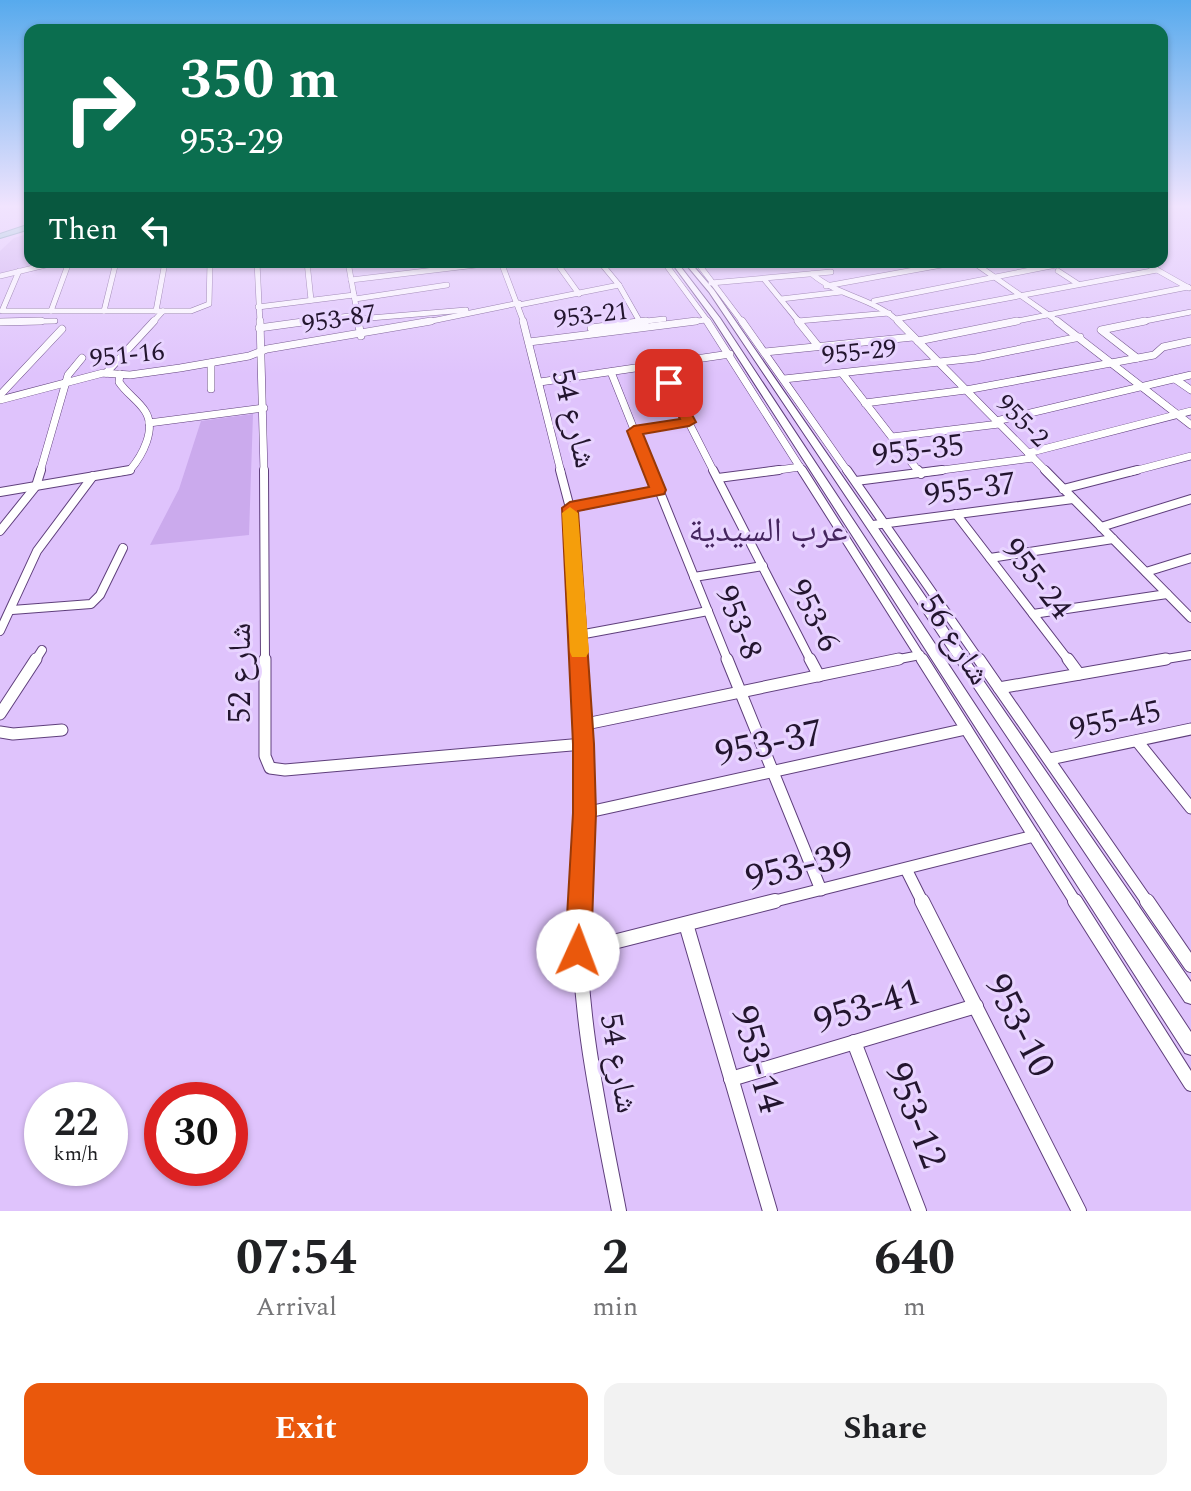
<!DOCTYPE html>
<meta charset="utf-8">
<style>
:root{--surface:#fff;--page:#f2f2f2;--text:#202124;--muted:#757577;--accent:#ea580c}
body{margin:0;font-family:Spectral,"Noto Naskh Arabic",serif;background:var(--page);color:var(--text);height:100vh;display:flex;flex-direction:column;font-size:30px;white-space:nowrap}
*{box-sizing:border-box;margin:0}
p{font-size:26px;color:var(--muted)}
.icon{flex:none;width:44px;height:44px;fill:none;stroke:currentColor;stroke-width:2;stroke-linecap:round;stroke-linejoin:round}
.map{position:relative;height:1211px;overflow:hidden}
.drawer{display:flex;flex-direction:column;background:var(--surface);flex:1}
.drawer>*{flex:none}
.hud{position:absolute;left:24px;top:24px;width:1144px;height:244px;border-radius:16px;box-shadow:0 2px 6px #0004;background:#0b6e4f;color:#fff;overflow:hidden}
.speed{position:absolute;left:24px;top:1082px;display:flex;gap:16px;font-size:40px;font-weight:700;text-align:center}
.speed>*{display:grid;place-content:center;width:104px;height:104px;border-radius:50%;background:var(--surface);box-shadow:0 2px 6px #0004;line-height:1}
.speed small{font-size:20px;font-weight:400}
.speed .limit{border:12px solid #d22;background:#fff;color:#111}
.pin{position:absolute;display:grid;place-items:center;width:68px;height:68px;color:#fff;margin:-34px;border-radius:16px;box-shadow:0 4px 12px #0006}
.me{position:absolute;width:88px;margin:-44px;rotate:2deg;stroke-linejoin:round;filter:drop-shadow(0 0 6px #0008)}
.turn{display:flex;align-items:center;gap:28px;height:168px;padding:0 24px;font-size:36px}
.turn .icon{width:104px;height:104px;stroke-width:2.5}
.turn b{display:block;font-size:56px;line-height:68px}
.then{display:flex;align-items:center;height:76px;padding:0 24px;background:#0003;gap:16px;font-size:30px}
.eta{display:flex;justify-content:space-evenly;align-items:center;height:136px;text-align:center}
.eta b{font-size:48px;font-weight:700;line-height:56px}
.button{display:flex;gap:16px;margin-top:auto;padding:16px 24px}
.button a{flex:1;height:92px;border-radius:16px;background:var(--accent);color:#fff;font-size:32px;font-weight:700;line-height:92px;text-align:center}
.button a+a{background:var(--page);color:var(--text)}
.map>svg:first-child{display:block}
.green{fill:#cbaaed}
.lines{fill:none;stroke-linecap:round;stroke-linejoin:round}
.minor-far4-casing{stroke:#5f3f7c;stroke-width:6}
.minor-far3-casing{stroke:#5f3f7c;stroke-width:8}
.minor-far2-casing{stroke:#5f3f7c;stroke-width:10}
.minor-far1-casing{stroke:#5f3f7c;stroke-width:13}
.minor-casing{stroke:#5f3f7c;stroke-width:16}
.tertiary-casing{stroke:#5f3f7c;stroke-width:2}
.primary-casing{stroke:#156e71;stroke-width:2}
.minor-far4{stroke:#fff;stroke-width:5}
.minor-far3{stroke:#fff;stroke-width:7}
.minor-far2{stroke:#fff;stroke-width:8}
.minor-far1{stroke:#fff;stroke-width:11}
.minor{stroke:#fff;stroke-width:14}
.tertiary{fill:#fff;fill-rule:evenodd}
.primary{fill:#6ec5bf;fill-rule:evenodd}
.route{fill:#ea580c;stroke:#983908;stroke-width:2}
.slow{fill:#f59e0b}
.labels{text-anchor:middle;stroke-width:6;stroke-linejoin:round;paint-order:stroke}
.far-street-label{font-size:26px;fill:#23152f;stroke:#e8d4ff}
.street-label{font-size:32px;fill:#23152f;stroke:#e8d4ff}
.neighbourhood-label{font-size:34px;fill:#44245e;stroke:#e8d4ff}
.near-street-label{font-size:38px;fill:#23152f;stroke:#e8d4ff}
</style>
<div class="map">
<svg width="1191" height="1211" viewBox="0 0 1191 1211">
<rect width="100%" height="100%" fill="#dfc3fc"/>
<g class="green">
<path d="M30,233v29h22l-52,12v-23l14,-13z"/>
<path d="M253,414l-4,121 -99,10 29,-56 22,-68z"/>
</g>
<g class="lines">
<defs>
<g id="minor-far4">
<path d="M257,262l3,61"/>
<path d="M307,262l4,38"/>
<path d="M348,262l11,61"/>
<path d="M501,262l23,61"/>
<path d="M556,262l23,32"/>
<path d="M600,262l19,23 21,37"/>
<path d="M664,262l45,61"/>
<path d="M697,262l46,61"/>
<path d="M973,262l87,61"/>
<path d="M1143,262l46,26"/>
<path d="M210,263l15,-1"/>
<path d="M825,265l18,-3"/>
<path d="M19,271l-17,40h189l18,-7 1,-42"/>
<path d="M1058,271l20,13"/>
<path d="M812,274c27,23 63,24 88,49"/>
<path d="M0,276l58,-14"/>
<path d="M764,279l36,44"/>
<path d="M351,280l150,-18"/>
<path d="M711,283l120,-11"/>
<path d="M826,286l132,-24"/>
<path d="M355,299l92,-14"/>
<path d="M781,299l60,-7"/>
<path d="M874,301l197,-39"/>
<path d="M519,305l100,-20"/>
<path d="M258,307l96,-12"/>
<path d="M51,311l18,-49"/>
<path d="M104,311l12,-49"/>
<path d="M156,311l9,-49"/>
<path d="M358,319l108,-9"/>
<path d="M896,319l261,-49"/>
<path d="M798,321l91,-8"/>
<path d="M0,322l55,-1"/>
<path d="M152,323l11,-12"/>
<path d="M295,323l62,-8"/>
<path d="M422,323l97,-20"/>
<path d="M629,323l35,-4"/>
<path d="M680,323l26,-3"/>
<path d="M1007,323l181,-36"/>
<path d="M1135,323l56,-11"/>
</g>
<g id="minor-far3">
<path d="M260,321l4,151"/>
<path d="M358,321l3,15"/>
<path d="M523,321l38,151"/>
<path d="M707,321l96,151"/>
<path d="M742,321l106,151"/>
<path d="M798,321l20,25"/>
<path d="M898,321l149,151"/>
<path d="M1057,321l134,104"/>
<path d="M0,322l41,-1"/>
<path d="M259,328l51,-7"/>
<path d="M591,328l55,-7"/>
<path d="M918,341l99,-20"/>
<path d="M529,342l167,-21"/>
<path d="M765,352l148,-15"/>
<path d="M1137,358l-36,-28 44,-9"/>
<path d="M211,363v26"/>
<path d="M659,364l55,108"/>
<path d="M611,372l40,100"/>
<path d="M106,373l48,-52"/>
<path d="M842,373l77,99"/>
<path d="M784,379l192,-21 104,-21"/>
<path d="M1175,379l16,11"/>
<path d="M540,382l190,-28"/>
<path d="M0,395l62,-66"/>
<path d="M0,400l103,-27 27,2 50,-7 69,-12 18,-7 164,-28"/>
<path d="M865,403l101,-13 188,-35 9,-8 28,-6"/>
<path d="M996,421l195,-46"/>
<path d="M149,423l115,-15"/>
<path d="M634,431l55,-9"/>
<path d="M892,437l107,-13"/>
<path d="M1028,453l163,-42"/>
<path d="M40,472l28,-97 14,-17"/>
<path d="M119,472l11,-2c12,-14 27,-41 15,-59 -7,-11 -19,-18 -26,-29l1,-8"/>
<path d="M764,472l36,-5"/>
<path d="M927,472l106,-14"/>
<path d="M1130,472l61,-16"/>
</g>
<g id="minor-far2">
<path d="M264,470l1,191"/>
<path d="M560,470l10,38 8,153"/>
<path d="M651,470l77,191"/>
<path d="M713,470l98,191"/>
<path d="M802,470l121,191"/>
<path d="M847,470l133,191"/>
<path d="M918,470l3,4"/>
<path d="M1045,470l146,148"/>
<path d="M718,478l61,-8"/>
<path d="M856,481l86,-11"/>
<path d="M1063,489l74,-19"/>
<path d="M0,492l130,-22"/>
<path d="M570,508l88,-18"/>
<path d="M956,514l113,147"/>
<path d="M873,525l200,-26"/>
<path d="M1101,527l90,-28"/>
<path d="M0,531l36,-45 5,-16"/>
<path d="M990,558l123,-19"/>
<path d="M1146,572l45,-14"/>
<path d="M694,577l69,-11"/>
<path d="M12,610l79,-6 9,-9 23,-47"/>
<path d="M1033,614l134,-20"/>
<path d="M0,631l37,-80 56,-75"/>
<path d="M579,635l129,-24"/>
<path d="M35,661l7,-11"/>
<path d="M889,661l31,-6"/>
<path d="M1154,661l37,-6"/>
</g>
<g id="minor-far1">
<path d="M265,659v97l5,12 15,2 298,-26"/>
<path d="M578,659l6,154 -4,90"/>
<path d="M727,659l94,231"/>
<path d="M810,659l9,17"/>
<path d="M922,659l154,244"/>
<path d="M979,659l169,244"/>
<path d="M1068,659l11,15"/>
<path d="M999,688l167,-29"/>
<path d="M0,714l36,-55"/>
<path d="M581,725l318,-66"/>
<path d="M0,732l13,2 49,-4"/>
<path d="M1137,741l54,67"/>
<path d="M1050,759l141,-30"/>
<path d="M584,813l382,-84"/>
<path d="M906,869l17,34"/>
<path d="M767,903l267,-67"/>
</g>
<g id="minor">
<path d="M580,901c-4,106 19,207 39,310"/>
<path d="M922,901l157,310"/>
<path d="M1075,901l116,183"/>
<path d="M1147,901l44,64"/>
<path d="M686,924l84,287"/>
<path d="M578,951l197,-50"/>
<path d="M854,1042l65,169"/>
<path d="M731,1079l245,-73"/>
</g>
<g id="tertiary">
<path d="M671,262h6l43,56 471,714v23l-6,-2 -472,-734z"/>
<path d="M684,262h6l24,28 477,692v22l-6,-2 -476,-710z"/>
</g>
<path id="primary" d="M27,225h3v4l-30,9v-4z"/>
</defs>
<use href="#minor-far4" class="minor-far4-casing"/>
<use href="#minor-far3" class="minor-far3-casing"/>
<use href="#minor-far2" class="minor-far2-casing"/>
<use href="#minor-far1" class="minor-far1-casing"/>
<use href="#minor" class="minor-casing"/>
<use href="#tertiary" class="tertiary-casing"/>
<use href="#primary" class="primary-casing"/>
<use href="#minor-far4" class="minor-far4"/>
<use href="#minor-far3" class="minor-far3"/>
<use href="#minor-far2" class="minor-far2"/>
<use href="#minor-far1" class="minor-far1"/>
<use href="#minor" class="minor"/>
<use href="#tertiary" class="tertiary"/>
<use href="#primary" class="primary"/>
</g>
<linearGradient id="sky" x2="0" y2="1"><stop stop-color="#57aaed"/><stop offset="0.55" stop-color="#f1e4fe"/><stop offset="1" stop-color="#f1e4fe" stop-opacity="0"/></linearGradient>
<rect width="1191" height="375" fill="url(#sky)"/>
<path class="route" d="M669,379l6,4 21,39 -7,4 -46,8 23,56 -2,4 -86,17 16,233 2,69 -5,138 -3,9 -10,4 -9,-4 -4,-9 8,-138v-69l-11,-236 8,-6 79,-15 -22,-56 7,-5 46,-7 -18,-36z"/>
<path class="slow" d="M570,507l8,6 11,139 -3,5h-14l-2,-5 -8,-139z"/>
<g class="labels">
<g class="far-street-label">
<text transform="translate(591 314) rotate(-7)" y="9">953-21</text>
<text transform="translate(339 318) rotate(-9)" y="9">953-87</text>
<text transform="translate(859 351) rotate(-6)" y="9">955-29</text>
<text transform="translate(127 354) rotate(-6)" y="9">951-16</text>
<text transform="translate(1023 420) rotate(45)" y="9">955-2</text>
</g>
<g class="street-label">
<text transform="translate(575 418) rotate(76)" y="11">شارع 54</text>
<text transform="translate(918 449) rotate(-7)" y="11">955-35</text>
<text transform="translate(970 488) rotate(-8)" y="11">955-37</text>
<text transform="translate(1038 578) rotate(52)" y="11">955-24</text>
<text transform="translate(815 615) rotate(63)" y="11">953-6</text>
<text transform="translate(740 622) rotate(68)" y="11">953-8</text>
<text transform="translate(956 639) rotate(57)" y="11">شارع 56</text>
<text transform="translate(239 673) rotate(-90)" y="11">شارع 52</text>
<text transform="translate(1115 719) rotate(-12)" y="11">955-45</text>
<text transform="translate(620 1063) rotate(80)" y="11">شارع 54</text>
</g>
<g class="neighbourhood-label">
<text x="768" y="541">عرب السيدية</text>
</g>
<g class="near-street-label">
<text transform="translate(769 742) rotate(-12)" y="13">953-37</text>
<text transform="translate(799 865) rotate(-14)" y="13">953-39</text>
<text transform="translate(867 1005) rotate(-17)" y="13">953-41</text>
<text transform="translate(1021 1025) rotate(63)" y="13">953-10</text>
<text transform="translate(759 1059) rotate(74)" y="13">953-14</text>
<text transform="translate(917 1115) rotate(69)" y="13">953-12</text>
</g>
</g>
</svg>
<div class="speed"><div>22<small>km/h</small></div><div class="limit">30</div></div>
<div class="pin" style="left:669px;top:383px;background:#d93025"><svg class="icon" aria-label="arrive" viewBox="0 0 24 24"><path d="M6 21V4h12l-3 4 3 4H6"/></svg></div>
<svg class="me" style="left:578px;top:951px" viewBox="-20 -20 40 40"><circle r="19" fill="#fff"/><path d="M0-13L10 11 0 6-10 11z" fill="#ea580c"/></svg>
<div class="hud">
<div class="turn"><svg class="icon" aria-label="right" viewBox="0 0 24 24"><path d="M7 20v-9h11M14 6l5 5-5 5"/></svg><div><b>350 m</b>953-29</div></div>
<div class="then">Then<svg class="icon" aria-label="left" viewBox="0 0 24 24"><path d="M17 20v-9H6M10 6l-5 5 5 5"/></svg></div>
</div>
</div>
<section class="drawer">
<div class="eta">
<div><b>07:54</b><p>Arrival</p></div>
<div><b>2</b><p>min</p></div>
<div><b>640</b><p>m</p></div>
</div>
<div class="button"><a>Exit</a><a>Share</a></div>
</section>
